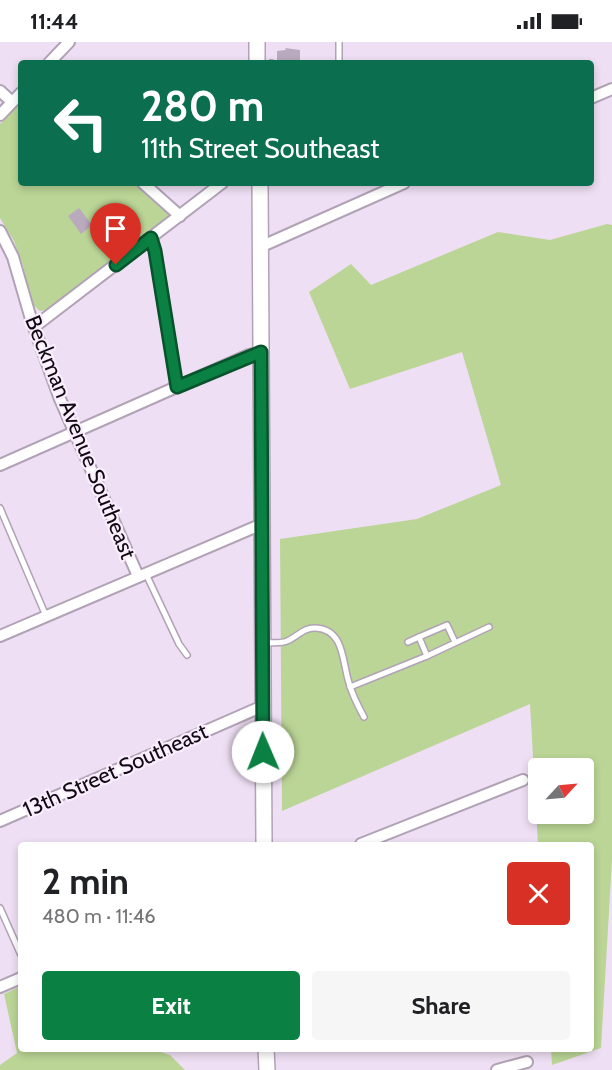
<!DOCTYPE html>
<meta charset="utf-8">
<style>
:root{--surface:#fff;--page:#f6f6f6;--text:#202124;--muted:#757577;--accent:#0b8043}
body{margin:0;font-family:Cabin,sans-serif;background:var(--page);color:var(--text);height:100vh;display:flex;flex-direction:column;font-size:22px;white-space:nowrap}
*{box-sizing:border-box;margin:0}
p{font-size:20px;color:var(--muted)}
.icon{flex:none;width:33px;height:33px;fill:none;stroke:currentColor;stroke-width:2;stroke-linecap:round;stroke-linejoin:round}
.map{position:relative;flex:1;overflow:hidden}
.panel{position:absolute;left:18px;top:800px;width:576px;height:210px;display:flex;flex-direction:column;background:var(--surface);border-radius:6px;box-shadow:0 3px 9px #0003}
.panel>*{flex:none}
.hud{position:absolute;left:18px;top:18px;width:576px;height:126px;border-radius:6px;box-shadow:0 3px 9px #0003;background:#0b6e4f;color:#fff;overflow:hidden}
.needle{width:39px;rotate:64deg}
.tools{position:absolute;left:528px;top:716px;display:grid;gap:12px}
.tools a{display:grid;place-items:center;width:66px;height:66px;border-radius:6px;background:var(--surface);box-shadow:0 3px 9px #0003;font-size:30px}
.pin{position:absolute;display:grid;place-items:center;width:51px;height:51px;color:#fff;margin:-62px -26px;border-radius:50% 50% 50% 0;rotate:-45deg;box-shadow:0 0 6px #0007}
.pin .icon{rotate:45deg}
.me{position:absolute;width:66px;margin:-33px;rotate:359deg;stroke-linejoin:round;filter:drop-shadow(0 0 4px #0008)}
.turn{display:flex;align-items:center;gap:21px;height:126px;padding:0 24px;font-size:27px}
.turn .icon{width:78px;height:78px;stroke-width:2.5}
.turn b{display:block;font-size:42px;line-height:51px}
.round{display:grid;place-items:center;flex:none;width:63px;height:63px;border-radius:6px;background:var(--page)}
.head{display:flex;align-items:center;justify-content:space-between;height:102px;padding:0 24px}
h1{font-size:36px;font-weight:700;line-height:45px}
.primary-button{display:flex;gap:12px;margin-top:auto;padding:12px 24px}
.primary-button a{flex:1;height:69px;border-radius:6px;background:var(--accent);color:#fff;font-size:24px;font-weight:700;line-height:69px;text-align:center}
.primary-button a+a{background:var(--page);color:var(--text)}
.status{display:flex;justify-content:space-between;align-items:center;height:42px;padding:0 30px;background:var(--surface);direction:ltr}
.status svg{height:16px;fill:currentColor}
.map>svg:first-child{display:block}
.green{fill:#bbd596;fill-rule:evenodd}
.building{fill:#b9aabe}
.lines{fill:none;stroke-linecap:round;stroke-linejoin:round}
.lane-casing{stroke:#b1a2b6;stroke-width:8}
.street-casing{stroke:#b1a2b6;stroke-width:14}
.secondary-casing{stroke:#b1a2b6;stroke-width:18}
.path{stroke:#9c90a0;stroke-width:1.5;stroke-dasharray:4.5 4.5;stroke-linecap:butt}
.lane{stroke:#fff;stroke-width:5}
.street{stroke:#fff;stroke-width:10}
.secondary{stroke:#fff;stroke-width:15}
.route-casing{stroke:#07532c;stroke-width:15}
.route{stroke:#0b8043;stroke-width:10}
.labels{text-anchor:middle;stroke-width:4.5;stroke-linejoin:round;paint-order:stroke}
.street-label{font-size:22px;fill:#100b12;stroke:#faedfe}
</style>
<div class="status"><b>11:44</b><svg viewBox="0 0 49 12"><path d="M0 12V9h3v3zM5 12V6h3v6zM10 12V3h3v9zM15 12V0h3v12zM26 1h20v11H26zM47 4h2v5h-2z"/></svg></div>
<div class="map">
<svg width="612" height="1028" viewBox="0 0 612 1028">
<rect width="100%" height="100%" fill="#efdff4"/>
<g class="green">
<path d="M21,59v82h118l35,32 -126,95 -8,1 -9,-8 -8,-38 -9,-24 -14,-23v-94z"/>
<path d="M607,182l5,1v635l-11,188 -49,17 -1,-16 40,-1v-204h-53l-8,-140 -248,107 -2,-272 137,-20 84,-34 -39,-133 -112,37 -41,-97 42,-28 20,21 127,-53 52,8zM538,726h46v45h-46z"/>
<path d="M21,944v62l131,1 18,6 15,15h-185v-5l17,-12 -13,-59z"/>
</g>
<g class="building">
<path d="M285,6l15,2v12h-23v-11l9,-1z"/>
<path d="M79,166l13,17 -11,9 -13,-18z"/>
</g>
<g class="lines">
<defs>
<g id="lane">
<path d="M339,21v-21"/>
<path d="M0,466l46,108"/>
<path d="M146,532l33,70 8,11"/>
<path d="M408,600l11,-5"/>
<path d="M264,601c7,-1 17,1 23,-2 10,-4 17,-14 29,-13 29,2 26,34 33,55 3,11 9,23 15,34"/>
<path d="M427,614l-8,-19 28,-12 8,17"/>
<path d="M350,645l77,-31 62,-29"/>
<path d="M0,866l21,47"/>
</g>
<g id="street">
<path d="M49,21l20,-21"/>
<path d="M0,49l12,11"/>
<path d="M591,56l21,-9"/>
<path d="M0,73l21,-22"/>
<path d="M143,141l37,33"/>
<path d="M0,189l13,26 18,62 29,80 78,177"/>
<path d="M151,196l4,13 22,136"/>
<path d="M260,205l144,-64"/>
<path d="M34,285l188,-144"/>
<path d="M0,423l249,-110 12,-3"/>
<path d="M0,594l262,-112"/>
<path d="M0,779l263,-115"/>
<path d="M361,802l162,-64"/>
<path d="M0,945l21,-9"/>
<path d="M497,1028l30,-8"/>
</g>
<g id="secondary">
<path d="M257,0v21"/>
<path d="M260,141l4,661"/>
<path d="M266,1006l1,22"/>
</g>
</defs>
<use href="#lane" class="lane-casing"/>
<use href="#street" class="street-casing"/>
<use href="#secondary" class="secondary-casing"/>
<path class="path" d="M269,18h8"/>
<use href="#lane" class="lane"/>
<use href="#street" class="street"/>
<use href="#secondary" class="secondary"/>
</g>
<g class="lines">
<defs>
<path id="route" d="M116,223l35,-27 4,13 22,136 84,-35 2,400"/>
</defs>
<use href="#route" class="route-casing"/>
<use href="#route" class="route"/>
</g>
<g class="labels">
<g class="street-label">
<text transform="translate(81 395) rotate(68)" y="8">Beckman Avenue Southeast</text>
<text transform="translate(115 728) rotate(-24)" y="8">13th Street Southeast</text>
</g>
</g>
</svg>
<div class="tools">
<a><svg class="needle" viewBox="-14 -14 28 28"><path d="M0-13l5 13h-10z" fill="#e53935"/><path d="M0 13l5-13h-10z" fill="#757577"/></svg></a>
</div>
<div class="pin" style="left:116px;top:223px;background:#d93025"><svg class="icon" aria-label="arrive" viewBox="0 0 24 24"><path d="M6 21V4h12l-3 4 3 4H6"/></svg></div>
<svg class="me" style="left:263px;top:710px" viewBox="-20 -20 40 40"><circle r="19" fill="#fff"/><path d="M0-13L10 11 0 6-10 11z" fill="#0b8043"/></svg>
<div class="hud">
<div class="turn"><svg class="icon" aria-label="left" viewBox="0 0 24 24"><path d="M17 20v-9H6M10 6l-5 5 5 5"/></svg><div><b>280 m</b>11th Street Southeast</div></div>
</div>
<section class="panel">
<div class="head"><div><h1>2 min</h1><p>480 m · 11:46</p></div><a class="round" style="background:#d93025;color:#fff"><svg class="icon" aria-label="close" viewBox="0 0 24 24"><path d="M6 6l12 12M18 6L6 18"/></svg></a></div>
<div class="primary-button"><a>Exit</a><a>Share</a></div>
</section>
</div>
